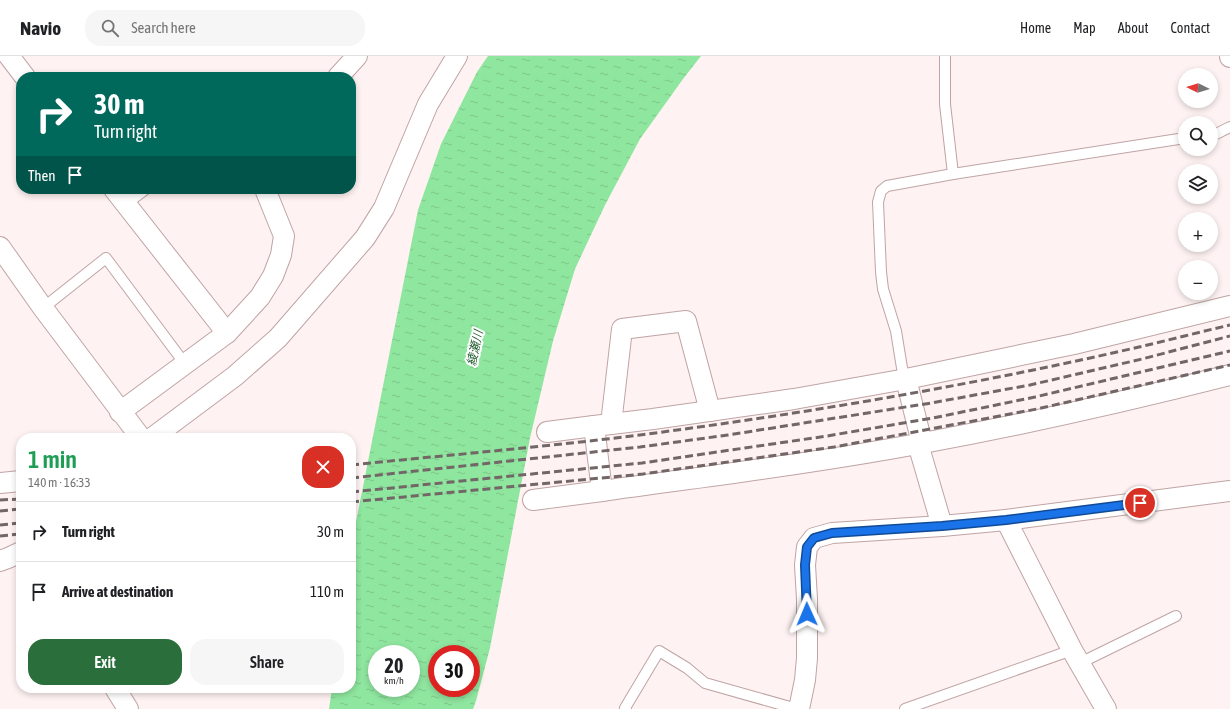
<!DOCTYPE html>
<meta charset="utf-8">
<style>
:root{--surface:#fff;--page:#f6f6f6;--text:#202124;--muted:#757577;--line:#e0e0e0;--accent:#2a6f3b}
body{margin:0;font-family:"Asap Condensed","Noto Sans JP",sans-serif;background:var(--page);color:var(--text);height:100vh;display:flex;flex-direction:column;font-size:15px;white-space:nowrap}
*{box-sizing:border-box;margin:0}
p{font-size:13px;color:var(--muted)}
.icon{flex:none;width:22px;height:22px;fill:none;stroke:currentColor;stroke-width:2;stroke-linecap:round;stroke-linejoin:round}
.map{position:relative;flex:1;overflow:hidden}
.details{position:absolute;left:16px;top:377px;width:340px;height:260px;display:flex;flex-direction:column;background:var(--surface);border-radius:16px;box-shadow:0 2px 6px #0003}
.details>*{flex:none}
.banner{position:absolute;left:16px;top:16px;width:340px;height:122px;border-radius:16px;box-shadow:0 2px 6px #0003;background:#00695c;color:#fff;overflow:hidden}
.needle{width:26px;rotate:275deg}
.controls{position:absolute;left:1178px;top:12px;display:grid;gap:8px}
.controls a{display:grid;place-items:center;width:40px;height:40px;border-radius:50%;background:var(--surface);box-shadow:0 2px 6px #0003;font-size:20px}
.speed{position:absolute;left:368px;top:589px;display:flex;gap:8px;font-size:20px;font-weight:700;text-align:center}
.speed>*{display:grid;place-content:center;width:52px;height:52px;border-radius:50%;background:var(--surface);box-shadow:0 2px 6px #0003;line-height:1}
.speed small{font-size:10px;font-weight:400}
.speed .limit{border:6px solid #d22;background:#fff;color:#111}
.pin{position:absolute;display:grid;place-items:center;width:34px;height:34px;color:#fff;margin:-17px;border:2px solid #fff;border-radius:50%;box-shadow:0 1px 4px #0007}
.me{position:absolute;width:44px;margin:-22px;rotate:359deg;stroke-linejoin:round;filter:drop-shadow(0 0 3px #0008)}
.turn{display:flex;align-items:center;gap:14px;height:84px;padding:0 12px;font-size:18px}
.turn .icon{width:52px;height:52px;stroke-width:2.5}
.turn b{display:block;font-size:28px;line-height:34px}
.then{display:flex;align-items:center;height:38px;padding:0 12px;background:#0003;gap:8px;font-size:15px}
.round{display:grid;place-items:center;flex:none;width:42px;height:42px;border-radius:16px;background:var(--page)}
.headline{display:flex;align-items:center;justify-content:space-between;height:68px;padding:0 12px}
h1{font-size:24px;font-weight:600;line-height:30px;color:#1e9e55}
.cta{display:flex;gap:8px;margin-top:auto;padding:8px 12px}
.cta a{flex:1;height:46px;border-radius:16px;background:var(--accent);color:#fff;font-size:16px;font-weight:600;line-height:46px;text-align:center}
.cta a+a{background:var(--page);color:var(--text)}
ul{padding:0;list-style:none}
li{display:flex;align-items:center;gap:12px;height:60px;padding:0 12px;border-top:1px solid var(--line)}
li div{flex:1}
li b{display:block;font-size:15px}
li em{font-style:normal}
header{display:flex;align-items:center;gap:24px;box-sizing:border-box;height:56px;padding:0 20px;background:var(--surface);border-bottom:1px solid var(--line)}
header strong{font-size:19px}
nav{display:flex;gap:22px;margin-inline-start:auto;font-size:14px}
.search{width:280px;height:36px;background:var(--page);display:flex;align-items:center;gap:10px;box-sizing:border-box;padding:0 14px;border-radius:16px;color:var(--muted);font-size:15px}
.map>svg:first-child{display:block}
.water{fill:url(#water-ripples);fill-rule:evenodd}
.lines{fill:none;stroke-linecap:round;stroke-linejoin:round}
.lane-casing{stroke:#c0a4a4;stroke-width:12}
.street-casing{stroke:#c0a4a4;stroke-width:22}
.lane{stroke:#fff;stroke-width:10}
.street{stroke:#fff;stroke-width:20}
.rail{stroke:#726667;stroke-width:3;stroke-dasharray:8 4;stroke-linecap:butt}
.route-casing{stroke:#114b97;stroke-width:10}
.route{stroke:#1a73e8;stroke-width:7}
.labels{text-anchor:middle;stroke-width:4;stroke-linejoin:round;paint-order:stroke}
.water-label{font-size:12px;font-style:italic;fill:#1f5b2e;stroke:#fff}
</style>
<header>
<strong>Navio</strong>
<div class="search"><svg class="icon" aria-label="search" viewBox="0 0 24 24"><circle cx="10" cy="10" r="6"/><path d="M15 15l6 6"/></svg>Search here</div>
<nav><a>Home</a><a>Map</a><a>About</a><a>Contact</a></nav>
</header>
<div class="map">
<svg width="1230" height="653" viewBox="0 0 1230 653">
<defs>
<pattern id="water-ripples" width="26" height="14" patternUnits="userSpaceOnUse"><rect width="26" height="14" fill="#8fe69f"/><path d="M2 4q2-2 4 0t4 0M15 11q2-2 4 0t4 0" fill="none" stroke="#7cc68a"/></pattern>
</defs>
<rect width="100%" height="100%" fill="#fef2f2"/>
<path class="water" d="M488,0h213l-18,23 -43,60 -35,66 -30,64 -22,72 -23,97 -40,210 -14,53 -3,8h-144l3,-21h19v-141l67,-337 23,-66 36,-72zM377,598h34v34h-34zM437,598h34v34h-34z"/>
<g class="lines">
<defs>
<g id="lane">
<path d="M945,0v48l8,70"/>
<path d="M1211,78h5l14,-7"/>
<path d="M126,148l20,-15"/>
<path d="M43,252l63,-50 79,106"/>
<path d="M906,323l-4,-11 -6,-37 -13,-42 -2,-17 -3,-70 3,-11 6,-5 66,-12 232,-36"/>
<path d="M1080,607l96,-47"/>
<path d="M626,653l-1,-1 34,-57 28,17 18,15 92,26"/>
<path d="M905,653l167,-59"/>
</g>
<g id="street">
<path d="M9,0l16,21"/>
<path d="M1230,0v1"/>
<path d="M338,21l19,-21"/>
<path d="M114,133l113,144"/>
<path d="M0,191l43,61 98,130"/>
<path d="M1230,250l-156,38 -168,35 -112,20 -141,20 -59,7 8,65c107,-15 214,-28 321,-48 103,-19 205,-42 307,-68"/>
<path d="M906,323l16,64"/>
<path d="M120,356l107,-79 33,-36 13,-21 8,-21 3,-19 -19,-47"/>
<path d="M611,368l11,-95 64,-8 24,90"/>
<path d="M547,376l47,-6"/>
<path d="M152,382l83,-62 43,-38 87,-100 19,-30 44,-104 29,-48"/>
<path d="M918,388l24,82"/>
<path d="M0,427l21,-2"/>
<path d="M533,444l69,-9"/>
<path d="M1006,464l66,130 34,59"/>
<path d="M0,505l8,-3 13,-6"/>
<path d="M115,632l13,21"/>
<path d="M799,653l6,-29 2,-22v-59l-2,-34 2,-18 7,-9 18,-5 110,-7 64,-6 224,-29"/>
</g>
</defs>
<use href="#lane" class="lane-casing"/>
<use href="#street" class="street-casing"/>
<use href="#lane" class="lane"/>
<use href="#street" class="street"/>
<g class="rail">
<path d="M351,409c97,-10 193,-18 289,-30 168,-22 334,-50 499,-88 30,-7 61,-15 91,-22"/>
<path d="M351,422l289,-31 88,-12 203,-32 99,-18 112,-26 88,-23"/>
<path d="M351,436l291,-29 185,-27 106,-18 102,-21 195,-46"/>
<path d="M0,444l21,-1"/>
<path d="M351,446l292,-28 191,-27 203,-38 193,-44"/>
<path d="M0,455l21,-2"/>
<path d="M0,469l21,-2"/>
<path d="M0,480l21,-2"/>
</g>
</g>
<g class="lines">
<defs>
<path id="route" d="M807,558l-2,-49 2,-18 7,-9 18,-5 110,-7 64,-6 134,-17"/>
</defs>
<use href="#route" class="route-casing"/>
<use href="#route" class="route"/>
</g>
<g class="labels">
<g class="water-label">
<text transform="translate(475 292) rotate(-78)" y="4">綾瀬川</text>
</g>
</g>
</svg>
<div class="controls">
<a><svg class="needle" viewBox="-14 -14 28 28"><path d="M0-13l5 13h-10z" fill="#e53935"/><path d="M0 13l5-13h-10z" fill="#757577"/></svg></a>
<a><svg class="icon" aria-label="search" viewBox="0 0 24 24"><circle cx="10" cy="10" r="6"/><path d="M15 15l6 6"/></svg></a>
<a><svg class="icon" aria-label="layers" viewBox="0 0 24 24"><path d="M12 4l9 5-9 5-9-5zM3 14l9 5 9-5"/></svg></a>
<a>+</a>
<a>−</a>
</div>
<div class="speed"><div>20<small>km/h</small></div><div class="limit">30</div></div>
<div class="pin" style="left:1140px;top:447px;background:#d93025"><svg class="icon" aria-label="arrive" viewBox="0 0 24 24"><path d="M6 21V4h12l-3 4 3 4H6"/></svg></div>
<svg class="me" style="left:807px;top:558px" viewBox="-20 -20 40 40"><path d="M0-17L14 15 0 8-14 15z" fill="#1a73e8" stroke="#fff" stroke-width="4"/></svg>
<div class="banner">
<div class="turn"><svg class="icon" aria-label="right" viewBox="0 0 24 24"><path d="M7 20v-9h11M14 6l5 5-5 5"/></svg><div><b>30 m</b>Turn right</div></div>
<div class="then">Then<svg class="icon" aria-label="arrive" viewBox="0 0 24 24"><path d="M6 21V4h12l-3 4 3 4H6"/></svg></div>
</div>
<section class="details">
<div class="headline"><div><h1>1 min</h1><p>140 m · 16:33</p></div><a class="round" style="background:#d93025;color:#fff"><svg class="icon" aria-label="close" viewBox="0 0 24 24"><path d="M6 6l12 12M18 6L6 18"/></svg></a></div>
<ul>
<li><svg class="icon" aria-label="right" viewBox="0 0 24 24"><path d="M7 20v-9h11M14 6l5 5-5 5"/></svg><div><b>Turn right</b></div><em>30 m</em></li>
<li><svg class="icon" aria-label="arrive" viewBox="0 0 24 24"><path d="M6 21V4h12l-3 4 3 4H6"/></svg><div><b>Arrive at destination</b></div><em>110 m</em></li>
</ul>
<div class="cta"><a>Exit</a><a>Share</a></div>
</section>
</div>
